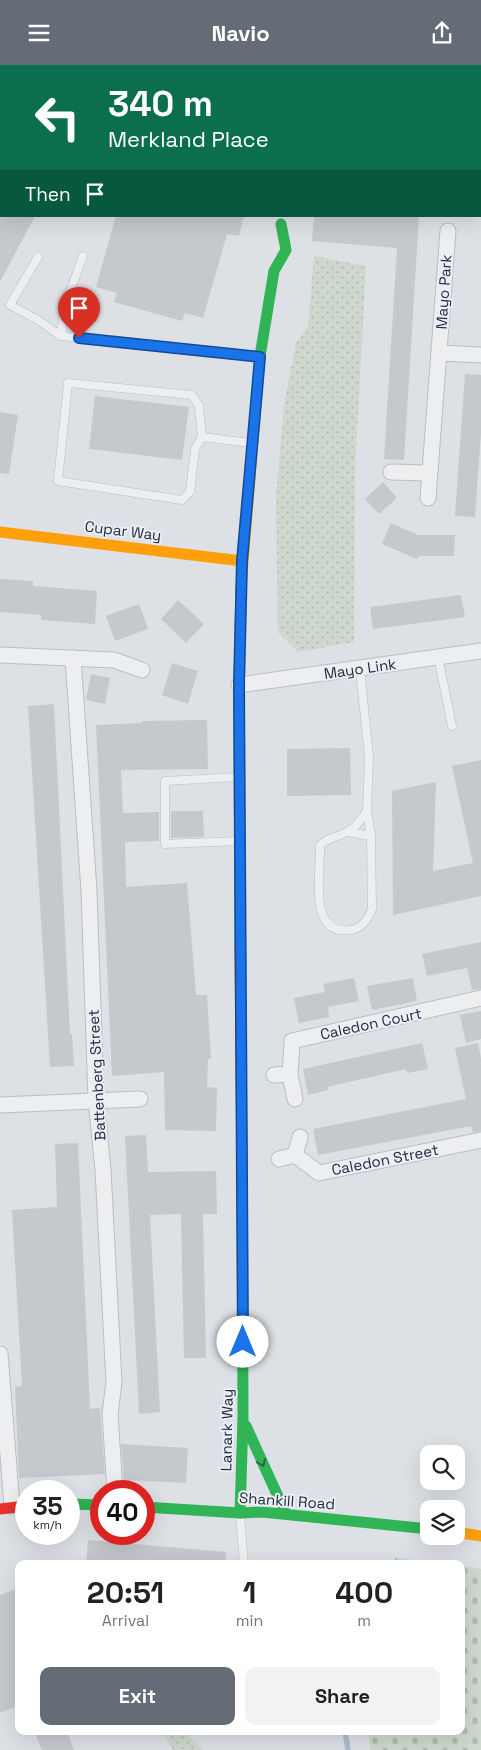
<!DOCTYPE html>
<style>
:root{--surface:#fff;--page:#f2f2f2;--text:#222;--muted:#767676;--accent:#646c78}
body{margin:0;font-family:"Space Grotesk",sans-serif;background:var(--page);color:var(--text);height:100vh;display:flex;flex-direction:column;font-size:19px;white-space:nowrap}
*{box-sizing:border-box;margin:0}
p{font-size:16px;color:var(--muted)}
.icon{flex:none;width:28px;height:28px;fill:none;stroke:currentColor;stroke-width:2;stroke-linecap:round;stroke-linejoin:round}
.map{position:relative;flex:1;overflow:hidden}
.side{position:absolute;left:15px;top:1495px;width:450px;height:175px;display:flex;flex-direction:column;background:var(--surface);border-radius:10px;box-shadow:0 5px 20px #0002}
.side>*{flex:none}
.guide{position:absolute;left:0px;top:0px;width:481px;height:152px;box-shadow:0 5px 20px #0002;background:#0b6e4f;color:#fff;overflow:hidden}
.tools{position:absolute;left:420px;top:1380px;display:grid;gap:10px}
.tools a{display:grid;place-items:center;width:45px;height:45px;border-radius:10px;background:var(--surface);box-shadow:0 5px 20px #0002;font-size:25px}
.speed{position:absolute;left:15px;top:1415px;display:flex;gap:10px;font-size:25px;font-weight:700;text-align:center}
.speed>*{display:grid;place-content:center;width:65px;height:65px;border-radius:50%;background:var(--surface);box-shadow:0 5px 20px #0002;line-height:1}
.speed small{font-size:12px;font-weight:400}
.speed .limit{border:8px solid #d22;background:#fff;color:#111}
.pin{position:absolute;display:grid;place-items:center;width:42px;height:42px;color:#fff;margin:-51px -21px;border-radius:50% 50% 50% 0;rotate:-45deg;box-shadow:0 0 5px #0007}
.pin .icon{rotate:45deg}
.me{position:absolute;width:55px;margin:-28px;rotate:0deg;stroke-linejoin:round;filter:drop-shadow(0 0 4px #0008)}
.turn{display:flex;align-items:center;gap:18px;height:105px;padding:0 25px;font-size:22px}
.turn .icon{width:65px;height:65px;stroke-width:2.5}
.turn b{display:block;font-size:35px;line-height:42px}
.then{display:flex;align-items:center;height:48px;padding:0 25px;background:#0003;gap:10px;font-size:19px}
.eta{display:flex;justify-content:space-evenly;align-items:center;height:85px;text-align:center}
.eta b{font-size:30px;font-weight:800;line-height:35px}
.action{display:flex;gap:10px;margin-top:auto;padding:10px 25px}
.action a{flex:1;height:58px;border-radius:10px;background:var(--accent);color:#fff;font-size:20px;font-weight:800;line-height:58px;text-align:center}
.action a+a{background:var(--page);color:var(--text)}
header{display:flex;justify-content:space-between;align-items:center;height:65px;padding:0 25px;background:var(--accent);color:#fff;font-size:22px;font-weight:800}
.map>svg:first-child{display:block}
.grass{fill:url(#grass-dots)}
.cemetery{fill:url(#cemetery-stones)}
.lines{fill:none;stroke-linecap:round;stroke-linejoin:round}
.stream{stroke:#a8bdd2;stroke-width:5.5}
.building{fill:#c5c8cc}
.lane-casing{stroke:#bbbec2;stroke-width:9}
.street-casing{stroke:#bbbec2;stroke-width:17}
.lane{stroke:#edeef0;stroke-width:8}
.street{stroke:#edeef0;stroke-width:15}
.fast{stroke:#30b455;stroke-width:11}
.slow{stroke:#ff9f0a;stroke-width:11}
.jam{stroke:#e5322d;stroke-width:11}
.oneway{stroke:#286347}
.route-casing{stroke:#114b97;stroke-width:12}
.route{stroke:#1a73e8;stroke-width:9}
.labels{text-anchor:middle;stroke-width:4;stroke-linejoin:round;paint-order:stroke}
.street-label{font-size:15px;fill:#232d3e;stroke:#eaeef5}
</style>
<header><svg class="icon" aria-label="menu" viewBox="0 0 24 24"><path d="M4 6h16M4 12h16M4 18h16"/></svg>Navio<svg class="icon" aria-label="share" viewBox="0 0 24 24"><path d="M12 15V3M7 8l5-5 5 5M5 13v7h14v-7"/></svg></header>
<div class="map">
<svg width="481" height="1685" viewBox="0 0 481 1685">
<defs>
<pattern id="grass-dots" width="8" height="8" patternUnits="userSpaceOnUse" patternTransform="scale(1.25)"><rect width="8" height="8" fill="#ced8cd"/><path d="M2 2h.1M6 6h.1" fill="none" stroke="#b1bab1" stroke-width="1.8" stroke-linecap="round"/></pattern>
<pattern id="cemetery-stones" width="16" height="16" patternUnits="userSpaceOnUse" patternTransform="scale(1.25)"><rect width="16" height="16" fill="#ced8cd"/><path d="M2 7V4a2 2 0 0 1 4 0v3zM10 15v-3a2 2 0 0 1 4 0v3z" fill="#b1bab1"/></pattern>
</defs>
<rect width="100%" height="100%" fill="#dde0e4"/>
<g class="grass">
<path d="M314,191l52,10 -11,204 -1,172 -56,10 -20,-20 -2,-135 8,-92 12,-62 12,-16z"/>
<path d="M162,1666h21l20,19h-30z"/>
</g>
<g class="cemetery">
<path d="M395,1493l46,6h-46z"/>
<path d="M461,1501l20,3v181h-111l-2,-19h93z"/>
</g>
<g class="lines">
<path class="stream" d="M345,1666l3,19"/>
</g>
<g class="building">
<path d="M0,151h35l-35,66z"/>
<path d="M116,151h128l-5,20 -12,-2 -24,84 -18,-5 -3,8 -68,-19 3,-9 -21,-6z"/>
<path d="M314,151h105l-15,244 -20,-1 13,-211 -85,-7z"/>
<path d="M465,309l16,1v58l-6,84 -20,-1z"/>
<path d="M95,331l94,11 -7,53 -93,-11z"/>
<path d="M0,347l18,3 -9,59 -9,-1z"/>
<path d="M383,417l14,16 -18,16 -14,-15z"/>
<path d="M391,458l27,12h37l-1,21h-35l-2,3 -35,-15z"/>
<path d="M0,514l33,2v5l64,5 -2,33 -54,-4v-5l-41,-3z"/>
<path d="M461,530l4,22 -92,12 -3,-22z"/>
<path d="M178,535l26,24 -18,19 -25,-24z"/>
<path d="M139,539l9,25 -33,12 -9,-25z"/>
<path d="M172,598l26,8 -10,33 -26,-9z"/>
<path d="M91,609l19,4 -5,26 -19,-4z"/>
<path d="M54,639l16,330h2l2,32 -24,1 -22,-361z"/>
<path d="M207,655l1,49 -87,1 2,43 36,-1v29l-34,1 1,45 61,-4 9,112h11l4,64h-3l-1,28 10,1 -1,43 -51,-1 -1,-58 -52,4 -16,-351 46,-2v-2z"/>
<path d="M350,683l1,47 -64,1v-47z"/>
<path d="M481,695v136l-88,19 -1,-124 44,-9 -3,89 40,-8 -21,-97z"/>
<path d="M171,746h32l1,26 -33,1z"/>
<path d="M481,877v47l-9,1 -5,-22 -40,8 -5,-22z"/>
<path d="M354,913l5,23 -31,6 1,10 -30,6 -5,-25 31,-6 -2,-8z"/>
<path d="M413,913l4,23 -45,9 -5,-24z"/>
<path d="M481,946v28l-15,4 -6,-28z"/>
<path d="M422,978l6,26 -21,4 -1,-4 -79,18 1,3 -20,5 -5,-26z"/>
<path d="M478,978l3,15v73l-8,1 -2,-6 -153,29 -5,-26 153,-30 -11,-51z"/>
<path d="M146,1070l2,37 68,-1 1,43h-14l3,144h-22l-3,-144 -31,1 10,197 -21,2 -14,-278z"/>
<path d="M78,1078l12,266 10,-1 5,66 -86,4 -4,-91 7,-1 -10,-176 45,-3 -2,-63z"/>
<path d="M121,1379l67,4 -2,35 -62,-3z"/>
<path d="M88,1475l138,12v12h-140z"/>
<path d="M19,1523v118l-19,7v-118z"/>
<path d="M34,1666h33l7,19h-32z"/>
</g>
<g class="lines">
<defs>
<g id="lane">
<path d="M38,192l-28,48 28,15 23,16"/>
<path d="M61,271l197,20"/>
<path d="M61,271l3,-28 19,-52"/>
<path d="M202,372l-3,-31 -7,-11 -124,-12 -10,98 124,19 8,-8 5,-43 7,-12 49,6"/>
<path d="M438,592l14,69"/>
<path d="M360,604l9,88 -2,54"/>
<path d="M238,712l-73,4v63l73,-3"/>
<path d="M367,746l4,25 1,73c-4,11 -10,19 -21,21 -44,7 -30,-59 -31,-85 8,-7 17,-8 27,-13 9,-4 14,-13 20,-21z"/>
<path d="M348,767l23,4"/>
<path d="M240,1450l4,49"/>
</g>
<g id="street">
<path d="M440,288l41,2"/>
<path d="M391,407l38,1"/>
<path d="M428,433l20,-267"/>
<path d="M0,590l114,5 28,10"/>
<path d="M73,593l16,233 7,209 7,70 11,212 -4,32 5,77"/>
<path d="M239,620l242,-34"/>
<path d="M274,1010l16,-1"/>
<path d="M295,1034l-5,-25 2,-33 189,-43"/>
<path d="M0,1040l140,-6"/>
<path d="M300,1072l-5,18 24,18 162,-33"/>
<path d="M279,1094l16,-4"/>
<path d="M0,1289l12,152"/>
</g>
</defs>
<use href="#lane" class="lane-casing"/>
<use href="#street" class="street-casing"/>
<use href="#lane" class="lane"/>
<use href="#street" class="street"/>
<g class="fast">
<path d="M257,328l3,-37 14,-85 12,-21 -5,-26"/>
<path d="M240,884l-1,-264 2,-98"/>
<path d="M246,1361l40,88"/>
<path d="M69,1439l32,1"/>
<path d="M144,1442l96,6 22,-1 167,17"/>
<path d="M240,1448l3,-95 -1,-256"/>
</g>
<g class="slow">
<path d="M0,467l242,29"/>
<path d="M241,522l16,-194"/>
<path d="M456,1467l25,4"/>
</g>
<g class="jam">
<path d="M305,0v1"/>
<path d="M240,884l2,213"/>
<path d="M0,1444l26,-3"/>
</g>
</g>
<defs><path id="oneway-chevron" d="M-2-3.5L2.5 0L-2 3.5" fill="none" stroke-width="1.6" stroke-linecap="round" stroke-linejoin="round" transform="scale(1.25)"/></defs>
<use class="oneway" href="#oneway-chevron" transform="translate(262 1398) rotate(67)"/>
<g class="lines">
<defs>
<path id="route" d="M79,273l181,19 -18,204 -3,124 4,657"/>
</defs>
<use href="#route" class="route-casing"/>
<use href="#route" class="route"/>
</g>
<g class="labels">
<g class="street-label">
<text transform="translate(444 227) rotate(-86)" y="5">Mayo Park</text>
<text transform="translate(123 466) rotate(7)" y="5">Cupar Way</text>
<text transform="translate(360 604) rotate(-8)" y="5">Mayo Link</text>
<text transform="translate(371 959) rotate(-12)" y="5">Caledon Court</text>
<text transform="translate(97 1010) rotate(-93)" y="5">Battenberg Street</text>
<text transform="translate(385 1095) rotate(-11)" y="5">Caledon Street</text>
<text transform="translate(227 1365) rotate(-89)" y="5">Lanark Way</text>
<text transform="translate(287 1436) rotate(4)" y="5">Shankill Road</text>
</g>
</g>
</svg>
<div class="tools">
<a><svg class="icon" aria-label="search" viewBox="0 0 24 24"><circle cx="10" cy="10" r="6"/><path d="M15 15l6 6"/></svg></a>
<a><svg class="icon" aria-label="layers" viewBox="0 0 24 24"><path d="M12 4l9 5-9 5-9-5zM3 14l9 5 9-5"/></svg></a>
</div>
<div class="speed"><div>35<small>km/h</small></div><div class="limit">40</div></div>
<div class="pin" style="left:79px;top:273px;background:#d93025"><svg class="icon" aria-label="arrive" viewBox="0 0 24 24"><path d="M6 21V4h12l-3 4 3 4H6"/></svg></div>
<svg class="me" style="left:243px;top:1277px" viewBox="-20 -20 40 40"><circle r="19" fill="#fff"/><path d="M0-13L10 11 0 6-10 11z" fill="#1a73e8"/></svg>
<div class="guide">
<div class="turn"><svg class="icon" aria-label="left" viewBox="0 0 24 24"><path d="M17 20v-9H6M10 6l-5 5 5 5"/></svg><div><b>340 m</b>Merkland Place</div></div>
<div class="then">Then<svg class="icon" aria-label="arrive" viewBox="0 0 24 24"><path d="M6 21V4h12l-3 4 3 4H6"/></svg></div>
</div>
<section class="side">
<div class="eta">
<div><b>20:51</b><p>Arrival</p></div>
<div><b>1</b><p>min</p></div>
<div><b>400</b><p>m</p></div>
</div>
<div class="action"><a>Exit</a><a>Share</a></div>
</section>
</div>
